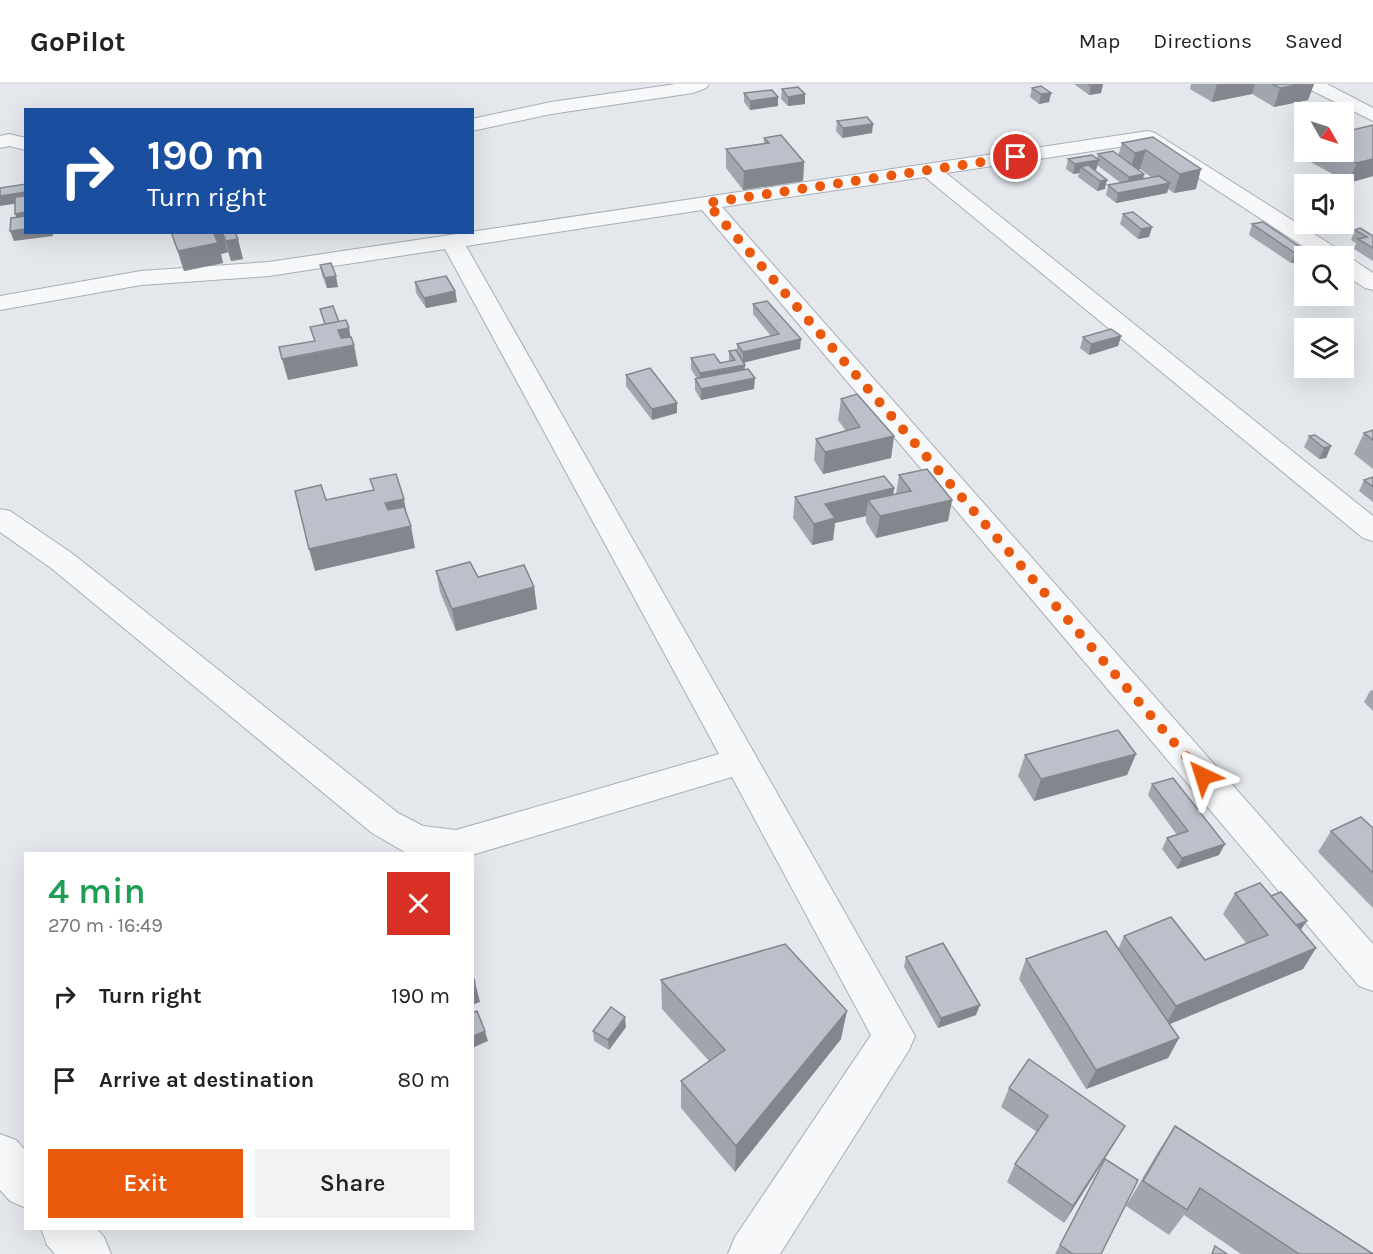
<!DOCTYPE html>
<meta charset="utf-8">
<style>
:root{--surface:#fff;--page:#f2f2f2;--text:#222;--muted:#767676;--line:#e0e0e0;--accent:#ea580c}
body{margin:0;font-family:Karla,sans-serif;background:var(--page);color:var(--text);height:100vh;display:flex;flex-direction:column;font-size:22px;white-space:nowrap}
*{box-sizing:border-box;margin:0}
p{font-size:20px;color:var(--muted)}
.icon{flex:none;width:33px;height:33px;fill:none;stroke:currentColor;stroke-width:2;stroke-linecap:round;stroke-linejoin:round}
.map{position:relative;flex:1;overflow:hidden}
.details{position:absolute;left:24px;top:768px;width:450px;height:378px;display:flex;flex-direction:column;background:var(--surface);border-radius:0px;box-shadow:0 6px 24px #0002}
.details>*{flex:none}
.guide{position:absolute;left:24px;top:24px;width:450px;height:126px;border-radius:0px;box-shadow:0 6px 24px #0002;background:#1a4fa0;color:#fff;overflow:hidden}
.needle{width:39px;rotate:129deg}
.buttons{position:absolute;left:1294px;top:18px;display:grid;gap:12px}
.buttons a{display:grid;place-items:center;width:60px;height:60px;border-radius:0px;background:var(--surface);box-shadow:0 6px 24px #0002;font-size:30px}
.pin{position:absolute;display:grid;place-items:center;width:51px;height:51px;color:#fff;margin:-26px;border:3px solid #fff;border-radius:50%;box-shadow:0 2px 6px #0007}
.me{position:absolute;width:66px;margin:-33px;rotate:319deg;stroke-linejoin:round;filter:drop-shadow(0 0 4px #0008)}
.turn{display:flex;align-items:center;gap:21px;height:126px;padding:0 24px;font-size:27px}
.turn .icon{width:78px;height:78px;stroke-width:2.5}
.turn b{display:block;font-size:42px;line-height:51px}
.round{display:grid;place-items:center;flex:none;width:63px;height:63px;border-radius:0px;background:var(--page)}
.head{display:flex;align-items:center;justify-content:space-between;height:102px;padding:0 24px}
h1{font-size:36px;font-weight:600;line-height:45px;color:#1e9e55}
.primary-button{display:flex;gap:12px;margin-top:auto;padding:12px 24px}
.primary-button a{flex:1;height:69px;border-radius:0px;background:var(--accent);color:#fff;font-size:24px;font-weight:600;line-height:69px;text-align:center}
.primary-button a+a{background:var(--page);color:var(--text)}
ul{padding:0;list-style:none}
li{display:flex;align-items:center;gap:18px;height:84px;padding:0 24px}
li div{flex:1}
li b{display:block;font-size:22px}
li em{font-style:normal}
header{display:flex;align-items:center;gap:36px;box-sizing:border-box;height:84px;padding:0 30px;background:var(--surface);border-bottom:2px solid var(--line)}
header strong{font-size:28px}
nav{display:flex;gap:33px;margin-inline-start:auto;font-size:21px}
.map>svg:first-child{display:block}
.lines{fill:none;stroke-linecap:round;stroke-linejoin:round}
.minor-casing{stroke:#a9aeb7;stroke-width:2}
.minor{fill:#f7f8fa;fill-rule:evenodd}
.wall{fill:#a1a5ae;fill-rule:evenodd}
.shaded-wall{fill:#83868d}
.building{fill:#bbc0ca;stroke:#83868d;stroke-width:1.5}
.route{stroke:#ea580c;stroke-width:10;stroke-dasharray:0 18}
</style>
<header>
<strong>GoPilot</strong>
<nav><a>Map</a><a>Directions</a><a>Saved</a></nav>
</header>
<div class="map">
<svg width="1373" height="1170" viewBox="0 0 1373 1170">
<rect width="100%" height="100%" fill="#e4e7ec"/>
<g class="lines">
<defs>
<g id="minor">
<path d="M676,0h33l-3,4 -13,5 -142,21 -79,17v-12l79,-17z"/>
<path d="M1304,0h23l46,24v13l-66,-33z"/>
<path d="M1148,47l7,2 186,118 3,5h-26l-173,-113 -199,30 427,343v25l-10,-3 -438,-361 -203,30 651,737v47l-14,-5 -657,-776 -236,36 449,790 -6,14 -129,204h-52l7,-17 136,-202 -139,-258 -260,78v-1h-64l-36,-21 -321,-265 -51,-36v-23l10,2 63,43 325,259 25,13 33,4 263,-76 -274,-505 -176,27 -128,9 -141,25v-14l141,-25 128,-9z"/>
<path d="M9,50l17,4v12l-17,-4 -9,2v-12z"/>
<path d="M1344,173l8,2 21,14v17l-8,-2 -21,-14z"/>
<path d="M0,1050l16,6 10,11v57l-16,-7 -10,-11z"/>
<path d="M41,1144h55l8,9 7,17h-56l-8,-9z"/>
</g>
</defs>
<use href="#minor" class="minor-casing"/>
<use href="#minor" class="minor"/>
</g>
<g class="wall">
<path d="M1074,0h29l-2,9 -12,2z"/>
<path d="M1191,0h123l-6,16 -34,7 -22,-13 -40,8 -22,-13z"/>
<path d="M1032,4l19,5 -2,9 -10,2 -9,-7z"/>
<path d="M782,5l23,5v10l-17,2 -7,-7z"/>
<path d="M744,9l34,4v9l-28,4 -6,-8z"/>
<path d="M837,37l35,12 -30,5 -6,-7z"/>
<path d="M1373,41v51l-24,7 -44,-24 3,-7h36z"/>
<path d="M1153,53l43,52 -22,4 -6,-4 -1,4 -51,10 -10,-8 2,-10 13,-2 -24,-18 -1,5h-2l11,19 -8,2 -19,-14 1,-4 -6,1 -7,-5 2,-10 29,-1 1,-4 20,2 4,-13zM1140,85l11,8 -8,2 1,-5 -6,-4z"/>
<path d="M764,54l40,24 -1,19 -60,9 -17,-22v-19l38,-6z"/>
<path d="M1123,130l29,13 -3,10 -11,2 -18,-15z"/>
<path d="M1252,140l54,27 -4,10 -11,2 -42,-28z"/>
<path d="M1355,146l18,6v25l-19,-12 2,-6 -5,-3z"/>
<path d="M171,148h64l8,27 -12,2 -3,-9 -7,2 2,9 -39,8z"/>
<path d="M320,181l18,22 -11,1 -5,-13z"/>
<path d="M415,198l40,9 2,11 -31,6 -10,-15z"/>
<path d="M753,220l47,45 -57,13 2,8 9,19 -53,11 -6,-10v-11h2l-6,-10v-11l29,5 9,-2v-10l8,1v-8l34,-8 -18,-22z"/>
<path d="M1121,252l-3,10 -29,9 -9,-7 3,-11z"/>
<path d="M626,291l51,28v10l-25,7 -26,-34z"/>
<path d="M841,315l53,37 -3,22 -68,16 -9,-14 2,-21 30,-8 -8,-11z"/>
<path d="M1373,346v39l-19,-15 10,-21z"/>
<path d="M1309,352l22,10 -5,12 -7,1 -15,-12z"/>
<path d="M899,391l53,25 -4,21 -72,17 -10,-16v-6l-31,7 -2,17 -21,5 -19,-27 2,-21 99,-9 -1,7 3,-1z"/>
<path d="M1373,393v25l-14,-11 5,-11z"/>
<path d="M436,487l98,16 3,22 -81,22 -16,-39z"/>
<path d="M1373,606v21l-9,-9 6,-11z"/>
<path d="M1136,670l-9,21 -93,26 -16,-25 7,-21z"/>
<path d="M1152,700l67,71 -42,14 -15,-20 5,-11 10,-3 -29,-40z"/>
<path d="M1373,744v80l-55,-56 13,-21z"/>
<path d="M1235,809l66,37 15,18 -13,21 -133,55 9,14 -11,20 -82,31 -67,-110 7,-20 92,-10 6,-13 81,24 41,-17 -23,-29z"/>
<path d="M906,873l70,58 -38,13 -34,-61z"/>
<path d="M661,896l180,59 -106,133 -54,-64v-27l28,-20 -47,-52z"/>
<path d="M626,943l-17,23 -15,-9 -1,-10z"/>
<path d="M1009,1004l105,56 -50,79 -57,-41 8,-18 22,-32 -36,-25z"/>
<path d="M1175,1042l198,128h-132l-57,-39 -15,20 -43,-29 32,-54z"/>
<path d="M1100,1084l1,86h-46z"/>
</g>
<g class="shaded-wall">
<path d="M1103,0l-2,9 -12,2 2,-9z"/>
<path d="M1217,0h38l-3,10 -40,8z"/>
<path d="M1302,0h12l-6,16 -34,7 6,-19z"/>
<path d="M1051,9l-2,9 -10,2 2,-10z"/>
<path d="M805,10v10l-17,2v-9z"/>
<path d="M778,13v9l-28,4v-9z"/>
<path d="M873,40l-1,9 -30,5 1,-10z"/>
<path d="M1146,66l-6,19 -10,3 5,-19z"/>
<path d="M1373,75v17l-24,7 7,-20z"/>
<path d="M1099,76l-3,10 -9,1 -6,-4 -2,6 -6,1 2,-10z"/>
<path d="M804,78l-1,19 -60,9 1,-19z"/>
<path d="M1201,85l-5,20 -22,4 6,-19z"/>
<path d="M1144,90l-2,10 -16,3 3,-10z"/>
<path d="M1107,96l-2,9 -8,2 3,-10z"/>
<path d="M1170,99l-3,10 -51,10 2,-10z"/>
<path d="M26,108v10l-26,4v-10z"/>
<path d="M26,128v11l-7,1 -4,-10z"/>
<path d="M1152,143l-3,10 -11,2 3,-10z"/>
<path d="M26,145v3h27v4l-39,5 -4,-10z"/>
<path d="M222,148l6,20 -7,2 2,9 -39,8 -6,-20 36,-17z"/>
<path d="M238,155l5,20 -12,2 -5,-20z"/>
<path d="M1306,167l-4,10 -11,2 4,-10z"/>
<path d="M336,192l2,11 -11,1 -2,-10z"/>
<path d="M455,207l2,11 -31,6 -2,-10z"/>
<path d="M349,244l3,18 2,-1 4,21 -70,14 -6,-21 60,-11 -15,-19z"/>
<path d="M1121,252l-3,10 -29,9 2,-11z"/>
<path d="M801,255l-1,10 -57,14v-11z"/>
<path d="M745,281l-1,10 -44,9v-11z"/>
<path d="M755,294l-1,11 -53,11v-11z"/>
<path d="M677,319v10l-25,7v-11z"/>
<path d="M894,352l-3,22 -68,16 2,-22z"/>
<path d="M1331,362l-5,12 -7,1 5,-11z"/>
<path d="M894,404l-3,22 -23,-10 -2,16 -31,7 -2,17 -21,5 2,-21 11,-20z"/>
<path d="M404,415l4,22 -18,4 -5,-22z"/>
<path d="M952,416l-4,21 -72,17 4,-22z"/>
<path d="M411,442l4,22 -100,23 -6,-22z"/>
<path d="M534,503l3,22 -81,22 -4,-22z"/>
<path d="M1136,670l-9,21 -93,26 7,-22z"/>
<path d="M1225,760l-6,11 -42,14 5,-11z"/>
<path d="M1307,837l-7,10 -10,-4z"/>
<path d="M1316,864l-13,21 -138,57 11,-20z"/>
<path d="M475,898l5,20 -8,3v-22z"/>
<path d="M980,921l-4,10 -38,13 3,-10z"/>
<path d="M847,927l-6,28 -106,133 1,-26z"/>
<path d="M625,933l1,10 -17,23 -1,-10z"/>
<path d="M485,947l3,10 -16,7v-11z"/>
<path d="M1179,954l-11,20 -82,31 10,-19z"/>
<path d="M1125,1042l-11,18 -50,79 9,-17z"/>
</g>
<g class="building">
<path d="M1088,0h15l-12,2z"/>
<path d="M1272,0h30l-22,4z"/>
<path d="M1041,2l10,7 -10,1 -9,-6z"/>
<path d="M798,3l7,7 -17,3 -6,-8z"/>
<path d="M772,6l6,7 -28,4 -6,-8z"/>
<path d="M867,33l6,7 -30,4 -6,-7z"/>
<path d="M1373,41v34l-17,4 -22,-11h10v-20z"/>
<path d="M781,51l23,27 -60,9 -18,-22 43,-6 -5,-5z"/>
<path d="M1153,53l48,32 -21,5 -34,-24 -11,3 -13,-10z"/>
<path d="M1113,67l31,23 -15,3 -31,-23z"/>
<path d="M1092,71l7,5 -24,4 -7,-5z"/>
<path d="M1088,81l19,15 -7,1 -19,-14z"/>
<path d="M1159,92l11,7 -52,10 -10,-8z"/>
<path d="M26,100v8l-26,4v-8z"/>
<path d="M26,112v16l-11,2v-17z"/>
<path d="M1133,128l19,15 -11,2 -18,-15z"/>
<path d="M26,132v13l-16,2 1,-13z"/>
<path d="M1263,138l43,29 -11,2 -43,-29z"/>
<path d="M1360,144l13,8v12l-15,-9 9,-2 -12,-7z"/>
<path d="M171,148h50l-7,2 4,9 -40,8z"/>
<path d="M222,148h13l3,7 -12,2z"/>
<path d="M331,179l5,13 -11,2 -5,-13z"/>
<path d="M446,192l9,15 -31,7 -9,-16z"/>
<path d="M767,217l34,38 -58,13 -6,-8 42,-10 -26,-30z"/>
<path d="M333,222l6,16 -14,2 -5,-15z"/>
<path d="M346,236l3,8 -11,2 3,8 10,-1 3,8 -72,14 -3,-12 36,-6 -5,-14z"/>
<path d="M1111,245l10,7 -30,8 -8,-7z"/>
<path d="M736,266l9,15 -45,8 -9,-15 23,-4 6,9 15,-3 -6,-9z"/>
<path d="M650,284l27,35 -25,6 -26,-34z"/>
<path d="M748,285l7,9 -54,11 -6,-10z"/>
<path d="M857,310l37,42 -69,16 -9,-13 44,-12 -19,-28z"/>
<path d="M1373,346v10l-9,-7z"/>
<path d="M1315,351l16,11 -7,2 -15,-12z"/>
<path d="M927,385l25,31 -72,16 -12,-16 43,-9 -12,-16z"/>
<path d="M396,390l8,25 -19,4 3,7 16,-3 7,19 -102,23 -14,-58 26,-6 5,15 48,-10 -4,-11z"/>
<path d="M884,392l10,12 -69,16 10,14 -21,6 -19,-27z"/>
<path d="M1373,393v10l-9,-7z"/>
<path d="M470,478l8,15 46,-12 10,22 -82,22 -16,-38z"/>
<path d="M1118,646l18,24 -95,25 -16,-24z"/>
<path d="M1173,694l52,66 -43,14 -15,-20 21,-7 -36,-47z"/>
<path d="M1361,733l12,11v45l-42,-42z"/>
<path d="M1260,799l56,65 -140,58 -52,-70 47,-19 34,43 63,-25 -33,-42z"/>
<path d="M1281,808l26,29 -11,4 -25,-29z"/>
<path d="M1106,847l73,107 -83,32 -70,-111z"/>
<path d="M943,859l37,62 -39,13 -35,-61z"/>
<path d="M785,860l62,67 -111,135 -55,-65 44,-31 -64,-70z"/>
<path d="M472,890l3,8 -3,1z"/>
<path d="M611,923l14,10 -17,23 -15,-9z"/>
<path d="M477,927l8,20 -13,6v-24z"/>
<path d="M1029,975l96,67 -52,80 -58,-42 33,-48 -39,-28z"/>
<path d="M1175,1042l198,128h-74l-99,-66 -13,22 -44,-29z"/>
<path d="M1105,1075l33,21 -37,74h-28l-13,-9z"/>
<path d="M1215,1162l12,8h-15z"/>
</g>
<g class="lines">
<path class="route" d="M1016,73l-309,46 496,573"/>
</g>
</svg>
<div class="buttons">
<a><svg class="needle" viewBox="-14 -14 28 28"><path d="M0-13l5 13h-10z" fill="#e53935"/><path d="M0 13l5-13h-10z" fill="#767676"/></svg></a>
<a><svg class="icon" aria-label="sound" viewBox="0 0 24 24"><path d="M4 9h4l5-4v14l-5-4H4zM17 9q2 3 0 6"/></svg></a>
<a><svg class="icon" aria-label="search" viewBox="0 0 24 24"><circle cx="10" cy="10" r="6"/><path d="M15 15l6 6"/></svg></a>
<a><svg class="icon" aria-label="layers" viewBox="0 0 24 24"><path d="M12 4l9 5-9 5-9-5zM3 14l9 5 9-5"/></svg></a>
</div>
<div class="pin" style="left:1016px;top:73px;background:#d93025"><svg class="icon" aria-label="arrive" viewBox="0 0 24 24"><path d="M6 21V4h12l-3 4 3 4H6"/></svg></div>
<svg class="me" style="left:1203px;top:692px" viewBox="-20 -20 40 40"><path d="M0-17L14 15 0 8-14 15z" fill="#ea580c" stroke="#fff" stroke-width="4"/></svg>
<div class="guide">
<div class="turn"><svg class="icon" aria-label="right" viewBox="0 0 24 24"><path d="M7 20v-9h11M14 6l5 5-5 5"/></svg><div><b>190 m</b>Turn right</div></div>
</div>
<section class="details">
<div class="head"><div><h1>4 min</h1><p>270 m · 16:49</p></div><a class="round" style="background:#d93025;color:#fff"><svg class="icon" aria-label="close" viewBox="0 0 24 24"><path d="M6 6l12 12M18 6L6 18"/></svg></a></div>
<ul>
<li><svg class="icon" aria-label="right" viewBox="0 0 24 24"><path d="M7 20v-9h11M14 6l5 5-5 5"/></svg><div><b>Turn right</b></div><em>190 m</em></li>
<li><svg class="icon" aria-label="arrive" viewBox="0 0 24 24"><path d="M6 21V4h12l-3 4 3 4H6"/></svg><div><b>Arrive at destination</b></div><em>80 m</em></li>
</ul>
<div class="primary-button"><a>Exit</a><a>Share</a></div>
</section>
</div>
